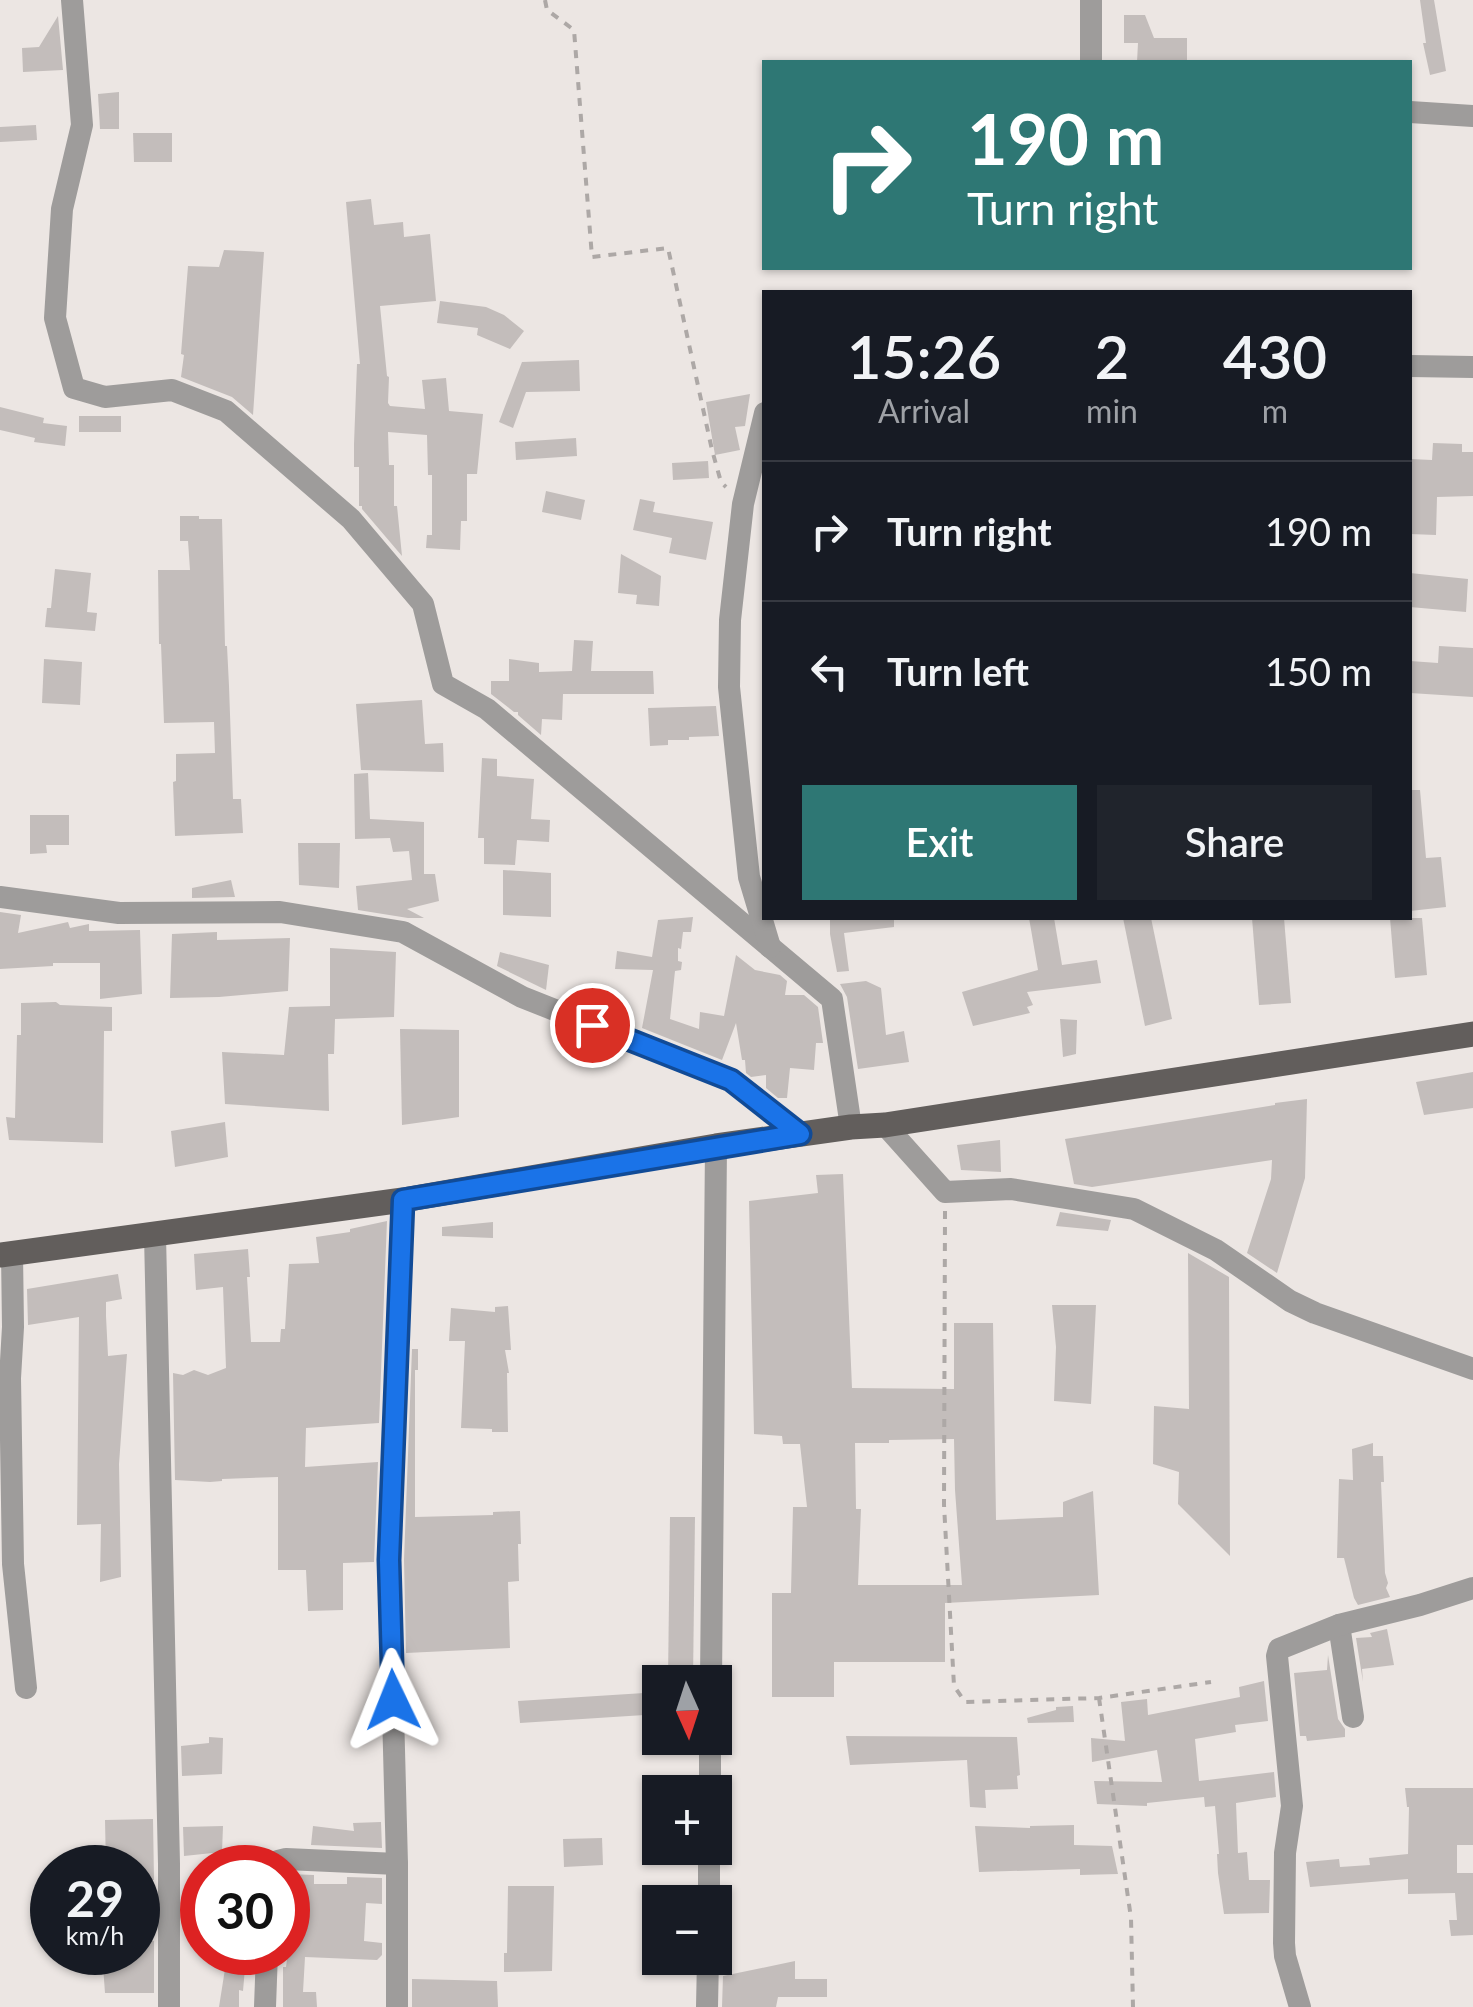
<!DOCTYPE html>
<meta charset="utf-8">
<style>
:root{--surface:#171b24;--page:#20242c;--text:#f1f3f6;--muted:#9ea1a6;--line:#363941;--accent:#2e7774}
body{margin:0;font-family:Lato,sans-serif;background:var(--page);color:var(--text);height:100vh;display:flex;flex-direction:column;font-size:38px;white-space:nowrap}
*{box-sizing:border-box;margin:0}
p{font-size:32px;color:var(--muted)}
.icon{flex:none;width:55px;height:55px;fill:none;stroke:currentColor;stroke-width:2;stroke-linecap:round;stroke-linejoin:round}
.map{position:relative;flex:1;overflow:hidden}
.sheet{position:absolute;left:762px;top:290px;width:650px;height:630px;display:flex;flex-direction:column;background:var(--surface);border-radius:0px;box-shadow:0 2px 8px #0004}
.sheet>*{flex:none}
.guide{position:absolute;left:762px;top:60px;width:650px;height:210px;border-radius:0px;box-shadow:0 2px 8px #0004;background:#2e7774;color:#fff;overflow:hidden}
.needle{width:65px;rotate:177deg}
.fabs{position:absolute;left:642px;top:1665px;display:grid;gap:20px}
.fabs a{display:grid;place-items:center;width:90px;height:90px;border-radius:0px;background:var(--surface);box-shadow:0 2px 8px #0004;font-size:50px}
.speed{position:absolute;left:30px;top:1845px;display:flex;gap:20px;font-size:50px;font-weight:700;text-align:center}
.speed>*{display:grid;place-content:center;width:130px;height:130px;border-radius:50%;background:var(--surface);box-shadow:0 2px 8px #0004;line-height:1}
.speed small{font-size:25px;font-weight:400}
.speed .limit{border:15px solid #d22;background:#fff;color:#111}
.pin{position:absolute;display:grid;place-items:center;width:85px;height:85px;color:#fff;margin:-42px;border:5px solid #fff;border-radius:50%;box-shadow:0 2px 10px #0007}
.me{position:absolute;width:110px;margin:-55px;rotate:358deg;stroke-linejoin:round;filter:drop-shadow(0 0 8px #0008)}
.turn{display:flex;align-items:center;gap:35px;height:210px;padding:0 40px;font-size:45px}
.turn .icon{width:130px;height:130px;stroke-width:2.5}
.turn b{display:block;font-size:70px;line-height:85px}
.eta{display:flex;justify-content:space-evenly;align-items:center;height:170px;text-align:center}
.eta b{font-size:60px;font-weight:600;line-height:70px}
.button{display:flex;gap:20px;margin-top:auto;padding:20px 40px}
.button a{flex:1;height:115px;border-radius:0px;background:var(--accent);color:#fff;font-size:40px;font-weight:600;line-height:115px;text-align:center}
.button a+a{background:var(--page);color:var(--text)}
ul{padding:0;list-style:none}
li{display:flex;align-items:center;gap:30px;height:140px;padding:0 40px;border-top:2px solid var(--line)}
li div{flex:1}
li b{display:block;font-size:38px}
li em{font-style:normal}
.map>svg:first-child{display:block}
.building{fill:#c3bdbb;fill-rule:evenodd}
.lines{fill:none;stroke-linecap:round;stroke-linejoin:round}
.path{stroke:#ada8a6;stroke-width:4;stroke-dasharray:8 8;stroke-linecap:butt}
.minor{stroke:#9e9c9b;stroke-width:22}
.major{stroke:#625e5c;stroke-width:25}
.route-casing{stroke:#114b97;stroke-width:25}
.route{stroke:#1a73e8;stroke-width:18}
</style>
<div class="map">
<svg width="1473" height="2007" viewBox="0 0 1473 2007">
<rect width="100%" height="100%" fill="#ece6e3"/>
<g class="building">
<path d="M1420,0h14l12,71 -16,4 -7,-32h3z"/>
<path d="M1124,15h21l9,23h33v24h-50l1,-19h-14z"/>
<path d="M58,16l5,54 -40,2 -1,-24 17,-1z"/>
<path d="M119,92v37h-19l-2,-35z"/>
<path d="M36,125l1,15 -37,2v-15z"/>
<path d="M133,133h39v29h-38z"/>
<path d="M371,199l3,26 29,-3 1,15 26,-3 6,67 -56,5 7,70 2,1 -1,26 2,3 35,3 -3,-29 24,-2 3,33 34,3 -6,60h-10v47h-6l-1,29 -34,-2 1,-13h5v-60h-4l-1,-40 -39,-3 1,33h5v41h3l5,50 -40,-47v-3h-3v-39h-5v-23l3,-80h3l-14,-162z"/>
<path d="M224,250l40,2 -11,163 -21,-18 -51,-20 3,-22 -3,-1 7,-88 31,1z"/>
<path d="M440,301l46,6 18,8 20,16 -14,18 -33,-14 1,-7 -41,-5z"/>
<path d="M579,360l1,31 -54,1 -13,36 -14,-6 23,-60z"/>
<path d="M750,394l-5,32 -10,1 5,23 -25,5 -9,-53z"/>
<path d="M0,407l44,11 -1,5 24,3 -2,20 -31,-4 1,-4 -35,-8z"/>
<rect x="79" y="416" width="42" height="16"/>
<path d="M576,438l1,18 -61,4 -1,-18z"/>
<path d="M1433,443l29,1v8h11v44l-36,1 -1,38 -26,-1v-75l22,1z"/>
<path d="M708,461l1,17 -36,2 -1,-17z"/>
<path d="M546,491l39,9 -4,20 -39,-8z"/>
<path d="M640,499l15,3 -2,10 60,10 -7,38 -37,-7 3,-15 -39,-8z"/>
<path d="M180,516h19v3h23l3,127h2l2,40 4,113h8l2,34 -68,3 -2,-54 3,-1v-27l39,-1 -1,-31 -50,1 -3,-79h-2l-1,-74h32l-2,-29h-8z"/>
<path d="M621,554l40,22 -2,30 -23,-2 1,-9 -19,-2z"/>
<path d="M55,569l36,4 -4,39 10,1 -2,18 -50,-4 2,-19h4z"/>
<path d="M1410,573l58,6 -2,33 -56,-5z"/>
<path d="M574,640l19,1 -2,30h62l1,23h-91l-1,26 -20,-1 -1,16 -23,-20v-3h-4l-23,-18v-13h18v-22l30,4v9l33,-1z"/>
<path d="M1439,646l34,2v49l-63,-4v-32l28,2z"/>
<path d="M44,659l38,3 -2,43 -38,-2z"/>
<path d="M422,700l3,44 18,-1 1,29 -83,-2 -5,-66z"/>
<path d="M716,706l3,30 -30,1v3h-21v5l-18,1 -2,-38z"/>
<path d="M482,758l15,1v17l37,3 -3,40 19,1 -1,22 -32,-2 -2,25 -31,-1v-26h-6z"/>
<path d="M368,773l2,46 54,3v52h11l4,27 -32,8 17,9h-16l-50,-8 -2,-24 56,-6 -3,-29 -16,1 -3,-14 -35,1 -1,-65z"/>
<path d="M1410,790h10l6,68 15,-1 5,50 -36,4z"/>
<path d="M30,815h39v30h-23l1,8 -17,1z"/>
<path d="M298,843h42l-1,45 -40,-3z"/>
<path d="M503,870l48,3v44l-48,-2z"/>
<path d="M231,880l4,17 -43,1v-10z"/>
<path d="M0,912l21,3 -3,18 50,-11 2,6 19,-4v7l51,-1 2,64 -42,5v-36h-47v3l-53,3z"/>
<path d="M693,917l-2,15h-8l-2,17 -3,-1v13l4,1 -1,8 -6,1 -5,48 29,10 1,-17 24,4 12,-61 19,15 25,5 7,6 -2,14h19l14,12 5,36h-7l-2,27 -24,-2 -3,30h-9l-12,-10v-13l-15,2 -5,-4 -1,-13h-3l-6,-37 -14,37 -80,-32 11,-58 -38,-1 2,-18 35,6 6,-37z"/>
<path d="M830,918h64v9l-50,6 5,38 -12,1 -7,-38z"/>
<path d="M1029,918h25l8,47 35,-5 4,23 -74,9 6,13 -6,2 3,6 -57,13 -11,-34 76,-22z"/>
<path d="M1123,918h28l21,101 -27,7z"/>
<path d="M1252,918h32l7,85 -32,2z"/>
<path d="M1390,918h32l5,57 -32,3z"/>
<path d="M217,932v8l73,-2 -2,53 -69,6 -49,1 2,-64z"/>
<path d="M330,948l66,4 -2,65 -59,2 -1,35h-6l1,57 -104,-7 -3,-52 62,3 5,-48 41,-1z"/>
<path d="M500,952l49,13 -3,25 -49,-24z"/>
<path d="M866,981l15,7 5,47 18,-4 5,31 -51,7 -11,-72 -7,-13z"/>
<path d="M56,1002l4,3 52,2v24h-8l-1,112 -94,-3 -3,-23 9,1 2,-83h4v-32z"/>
<path d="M1060,1019l17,1 -1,34 -13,3z"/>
<path d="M400,1029l59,1v87l-57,8z"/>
<path d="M1473,1072v36l-49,7 -8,-33z"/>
<path d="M1307,1099l-2,79 -28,95 -30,-20 24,-74 1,-19 -180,27 -18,-3 -9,-45 210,-34v-2z"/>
<path d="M225,1122l3,35 -53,10 -4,-36z"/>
<path d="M1000,1140l1,32 -40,-2 -4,-25z"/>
<path d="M843,1174l9,214 102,1v-66h39l3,197 67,-3v-15l30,-11 6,104 -154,8v59h-111v35h-62v-104h19l2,-86h14l-7,-63h-17l-1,-8 -28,-2 -5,-233 69,-8 -2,-18zM954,1439l1,51 7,95h-104l3,-76h-5l-1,-66h34v-3z"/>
<path d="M1060,1212l51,8 -3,11 -52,-5z"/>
<path d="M387,1221l-8,202 -73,5 -1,39 73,-5 -4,100 -31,1v47l-35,1 -2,-41h-28v-93l-56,2v2l-12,1 -35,-2 -2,-107 10,2 11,-5 14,5 18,-7 -3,-81 -27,3 -2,-36 54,-5 2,28h-3l4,65h29l1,-13h4l4,-65 30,-1 -3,-26 34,-5v-3z"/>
<path d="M493,1222v16l-51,-2v-9z"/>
<path d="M1188,1253l41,24 1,279 -52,-52 1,-32 -26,-8 1,-58 35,3z"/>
<path d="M118,1274l4,25 -16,3v14l2,40 19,-2 -8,110 2,113 -21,5 1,-58 -24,1 2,-208 -51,8 -1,-36z"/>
<path d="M1052,1305h44l-5,99 -37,-3 2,-54z"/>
<path d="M508,1306l3,44h-6l4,23h-2l1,59h-16v-3l-31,-1 4,-87h-16l2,-33 44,4v-5z"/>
<path d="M412,1349h6v21h-3v147l78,-2v-3l27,-1 1,33h-3l1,37 -11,1 2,66 -104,5 -2,-93z"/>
<path d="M1373,1443v13h10l1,26h-3l4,91 3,10 -2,5 4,9 -32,8 -4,-7 -10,-40h-7l2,-79 14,1 -1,-31z"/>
<path d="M670,1517h25l-2,164h-25z"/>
<path d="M1387,1629l7,36 -32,4 1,13 -7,-44 16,-1 -2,-4z"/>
<path d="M1328,1655l10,64 7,10v8l-38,4 -1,-5h-6l-6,-63 33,-3z"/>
<path d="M1264,1681l4,40 -33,4 1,7 -41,7 4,42 75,-9 2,25 -40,6 2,50 9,-1 2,28h21l-1,33 -45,1 -6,-41 -1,-19h2l-4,-48 -10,1 -1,-10 -57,6v3l-50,-2 -3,-23 68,1 -5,-32 -65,12 -1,-24 34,3 -4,-39 26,-3 1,16 92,-18 -1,-10z"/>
<path d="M660,1692v22l-140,9 -2,-22z"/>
<path d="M1073,1706l1,16 -46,1 -1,-5 29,-8v-3z"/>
<path d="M846,1736l171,1 3,38 -3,1 1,13 -33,1 1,18 -16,-1 -3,-47 -117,5z"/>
<path d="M209,1737l14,1 -1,36 -40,2 -1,-30 28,-3z"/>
<path d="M1405,1788h68v57h-16v28h16v62l-22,1 -2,-16h8l-2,-27 -47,1v-15l-98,8 -4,-25 33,-3 1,8 30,-2 -1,-7 39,-4 1,-47h-2z"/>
<path d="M153,1819l1,61 -16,1v-13h-32l-1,-48z"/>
<path d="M381,1822l1,26 -71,-3 2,-19 41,5 -1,-8z"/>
<path d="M1074,1825v20l38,1 6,28 -38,1v-6l-101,3 -4,-46 55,2v-2z"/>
<path d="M223,1826l-1,26 -38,4 -1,-29z"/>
<path d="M602,1838l1,27 -39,2 -1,-28z"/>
<path d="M288,1874l26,1v9h33v-7l35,1v26l-16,-1 -2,38 18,2v12l-5,5 -72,-3 -2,35h13l1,15h-34v-40h3l2,-15z"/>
<path d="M508,1886h46l-2,85 -48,1v-19h3z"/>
<path d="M141,1940l13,1v52h-49l-3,-41h39z"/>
<path d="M228,1952h24l-1,17 -6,-1 -2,23 -4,-1v17h-20l6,-38h4z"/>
<path d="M795,1961v18h32v18h-49l-2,10h-54l1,-31z"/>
<path d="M412,1979l85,2 1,26h-86z"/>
</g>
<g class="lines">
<g class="path">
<path d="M545,0l2,10 27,20 18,227 76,-9 44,202 9,32 5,5"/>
<path d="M945,1211l-1,294 10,181 11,16 134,-4 112,-16"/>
<path d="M1099,1698l32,220 2,89"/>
</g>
<g class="minor">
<path d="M72,0l10,125 -20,84 -7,109 19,70 31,9 67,-7 54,21 125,108 72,85 20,80 44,25 345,290 19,128"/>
<path d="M1091,0v62"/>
<path d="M1410,112l63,4"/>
<path d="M1410,366l63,1"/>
<path d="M765,413l-22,91 -13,116 -1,67 20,190 21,70"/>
<path d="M0,897l119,16 161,-1 123,20 119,65 209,83 70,54"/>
<path d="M885,1125l60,67 66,-3 123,20 82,41 74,51 25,12 158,56"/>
<path d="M155,1235l14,629v143"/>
<path d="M12,1253l1,74 -3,51 3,186 13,124"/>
<path d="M1339,1625l14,92"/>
<path d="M711,1682l5,-536"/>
<path d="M710,1792v-54"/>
<path d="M271,1868l7,-7 8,-2 111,5"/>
<path d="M709,1902v-54"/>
<path d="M265,2007l2,-55"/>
<path d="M397,2007v-143l-8,-304 14,-360"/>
<path d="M707,2007l1,-49"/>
<path d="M1300,2007l-15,-51 -1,-13 1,-90 7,-47 -15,-150 2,-7 60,-24 81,-20 53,-17"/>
</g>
<path class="major" d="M0,1255l403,-55 313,-54 135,-19 34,-2 588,-91"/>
</g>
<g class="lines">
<defs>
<path id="route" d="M393,1700l-4,-140 14,-360 397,-66 -69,-54 -139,-55"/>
</defs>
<use href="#route" class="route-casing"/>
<use href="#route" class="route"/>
</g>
</svg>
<div class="fabs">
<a><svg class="needle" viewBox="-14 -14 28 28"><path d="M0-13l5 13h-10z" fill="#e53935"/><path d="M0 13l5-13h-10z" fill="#9ea1a6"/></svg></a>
<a>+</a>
<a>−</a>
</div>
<div class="speed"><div>29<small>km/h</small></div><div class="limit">30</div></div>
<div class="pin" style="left:592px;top:1025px;background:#d93025"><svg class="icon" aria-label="arrive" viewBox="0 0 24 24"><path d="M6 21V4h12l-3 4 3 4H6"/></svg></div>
<svg class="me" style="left:393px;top:1700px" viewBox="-20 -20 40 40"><path d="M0-17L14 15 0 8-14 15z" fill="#1a73e8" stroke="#fff" stroke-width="4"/></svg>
<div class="guide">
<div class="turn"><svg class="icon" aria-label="right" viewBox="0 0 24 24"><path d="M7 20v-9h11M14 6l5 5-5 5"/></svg><div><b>190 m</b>Turn right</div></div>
</div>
<section class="sheet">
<div class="eta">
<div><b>15:26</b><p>Arrival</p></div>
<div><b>2</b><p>min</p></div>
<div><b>430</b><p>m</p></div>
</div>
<ul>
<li><svg class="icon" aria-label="right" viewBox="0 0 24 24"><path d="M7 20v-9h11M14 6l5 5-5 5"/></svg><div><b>Turn right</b></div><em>190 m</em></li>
<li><svg class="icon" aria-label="left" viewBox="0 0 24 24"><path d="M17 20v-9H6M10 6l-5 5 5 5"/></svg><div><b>Turn left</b></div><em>150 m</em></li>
</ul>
<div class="button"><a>Exit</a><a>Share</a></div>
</section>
</div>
